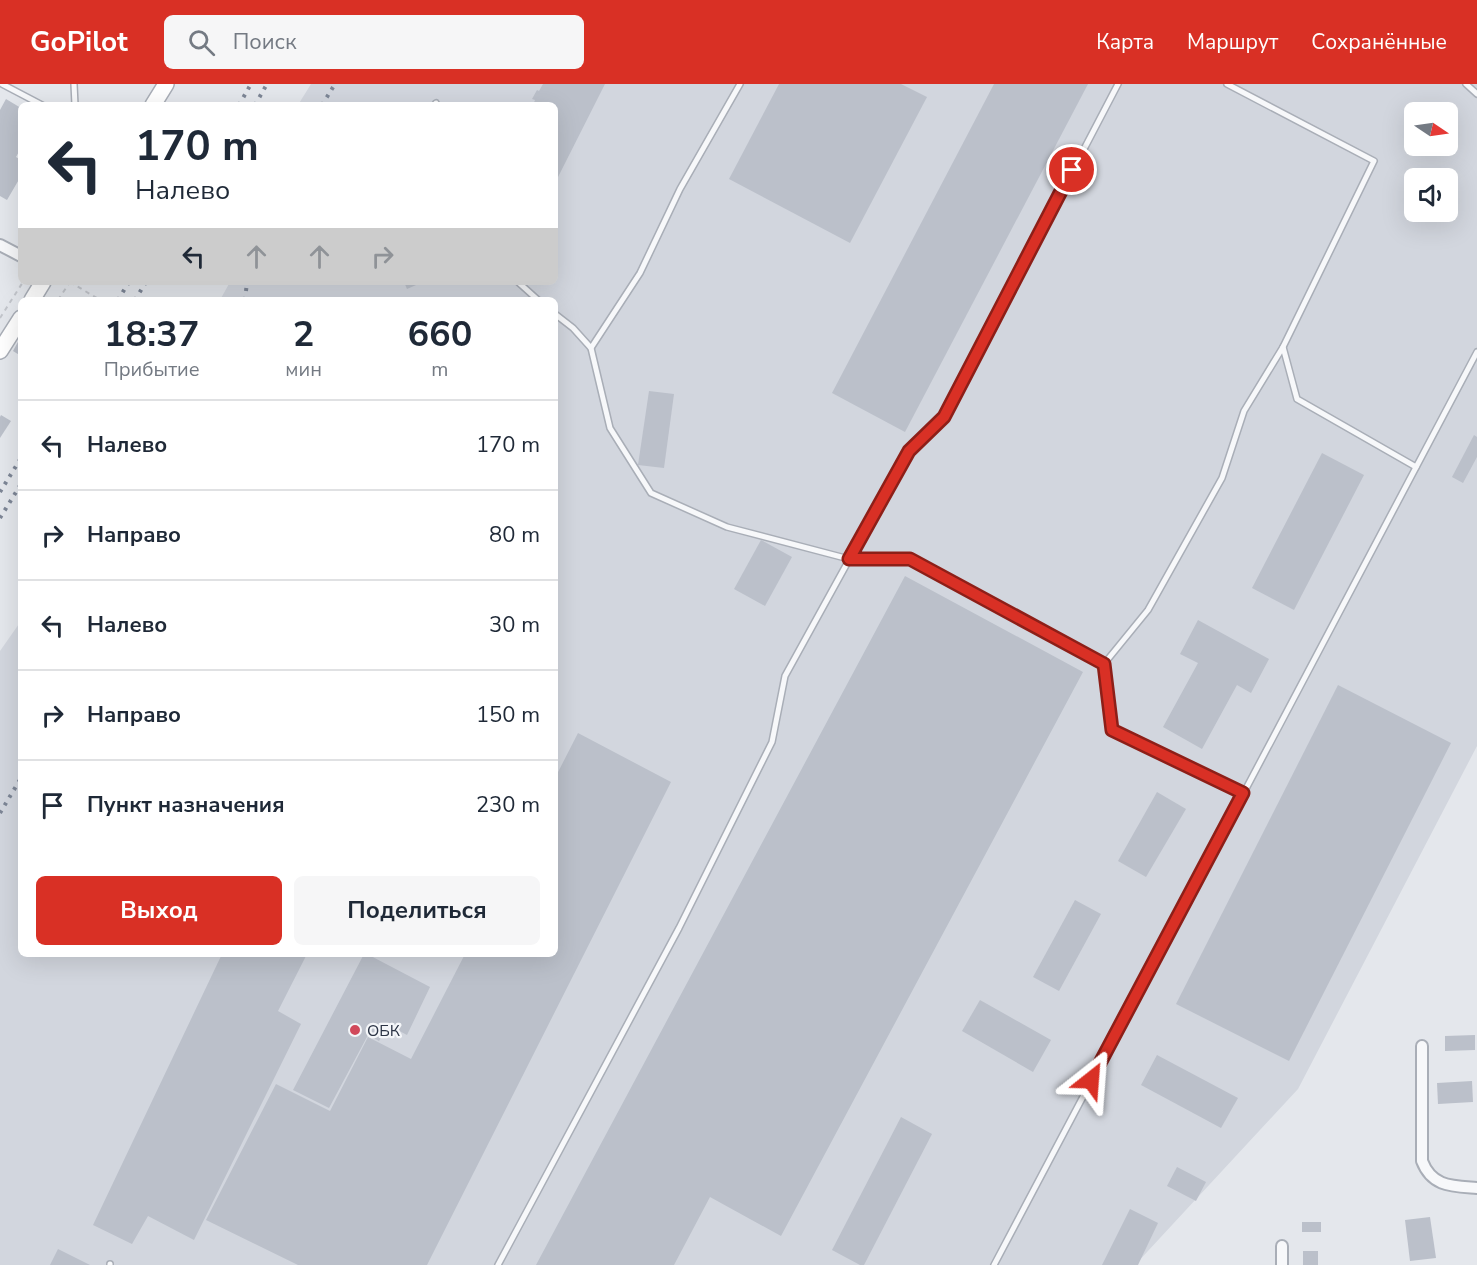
<!DOCTYPE html>
<html lang="ru">
<meta charset="utf-8">
<style>
:root{--surface:#fff;--page:#f6f6f7;--text:#1f2937;--muted:#747a83;--line:#e0e1e3;--accent:#d93025}
body{margin:0;font-family:"Nunito Sans",sans-serif;background:var(--page);color:var(--text);height:100vh;display:flex;flex-direction:column;font-size:22px;white-space:nowrap}
*{box-sizing:border-box;margin:0}
p{font-size:20px;color:var(--muted)}
.icon{flex:none;width:33px;height:33px;fill:none;stroke:currentColor;stroke-width:2;stroke-linecap:round;stroke-linejoin:round}
.map{position:relative;flex:1;overflow:hidden}
.drawer{position:absolute;left:18px;top:213px;width:540px;height:660px;display:flex;flex-direction:column;background:var(--surface);border-radius:9px;box-shadow:0 6px 24px #0002}
.drawer>*{flex:none}
.guide{position:absolute;left:18px;top:18px;width:540px;height:183px;border-radius:9px;box-shadow:0 6px 24px #0002;background:#fff;color:var(--text);overflow:hidden}
.needle{width:39px;rotate:103deg}
.controls{position:absolute;left:1404px;top:18px;display:grid;gap:12px}
.controls a{display:grid;place-items:center;width:54px;height:54px;border-radius:9px;background:var(--surface);box-shadow:0 6px 24px #0002;font-size:30px}
.pin{position:absolute;display:grid;place-items:center;width:51px;height:51px;color:#fff;margin:-26px;border:3px solid #fff;border-radius:50%;box-shadow:0 2px 6px #0007}
.me{position:absolute;width:66px;margin:-33px;rotate:28deg;stroke-linejoin:round;filter:drop-shadow(0 0 4px #0008)}
.turn{display:flex;align-items:center;gap:21px;height:126px;padding:0 18px;font-size:27px}
.turn .icon{width:78px;height:78px;stroke-width:2.5}
.turn b{display:block;font-size:42px;line-height:51px}
.lanes{display:flex;align-items:center;height:57px;padding:0 18px;background:#0003;justify-content:center;gap:30px;direction:ltr}
.lanes .off{opacity:.35}
.eta{display:flex;justify-content:space-evenly;align-items:center;height:102px;text-align:center}
.eta b{font-size:36px;font-weight:700;line-height:42px}
.primary-button{display:flex;gap:12px;margin-top:auto;padding:12px 18px}
.primary-button a{flex:1;height:69px;border-radius:9px;background:var(--accent);color:#fff;font-size:24px;font-weight:700;line-height:69px;text-align:center}
.primary-button a+a{background:var(--page);color:var(--text)}
ul{padding:0;list-style:none}
li{display:flex;align-items:center;gap:18px;height:90px;padding:0 18px;border-top:2px solid var(--line)}
li div{flex:1}
li b{display:block;font-size:22px}
li em{font-style:normal}
header{display:flex;align-items:center;gap:36px;box-sizing:border-box;height:84px;padding:0 30px;background:var(--accent);color:#fff}
header strong{font-size:28px}
nav{display:flex;gap:33px;margin-inline-start:auto;font-size:21px}
.search{width:420px;height:54px;background:var(--page);display:flex;align-items:center;gap:15px;box-sizing:border-box;padding:0 21px;border-radius:9px;color:var(--muted);font-size:22px}
.map>svg:first-child{display:block}
.built{fill:#d2d6de;fill-rule:evenodd}
.building{fill:#bbc0ca}
.lines{fill:none;stroke-linecap:round;stroke-linejoin:round}
.lane-casing{stroke:#a9aeb7;stroke-width:8}
.street-casing{stroke:#a9aeb7;stroke-width:14}
.secondary-casing{stroke:#a9aeb7;stroke-width:18}
.path{stroke:#c2c5cb;stroke-width:2;stroke-dasharray:4.5 4.5;stroke-linecap:butt}
.lane{stroke:#f7f8fa;stroke-width:5}
.street{stroke:#f7f8fa;stroke-width:10}
.secondary{stroke:#fff;stroke-width:15}
.rail{stroke:#7d8696;stroke-width:4;stroke-dasharray:3 6;stroke-linecap:butt}
.route-casing{stroke:#8d1f18;stroke-width:15}
.route{stroke:#d93025;stroke-width:10}
.poi-dot{fill:#d1495b;stroke:#f4f6f9;stroke-width:2}
.labels{text-anchor:middle;stroke-width:4.5;stroke-linejoin:round;paint-order:stroke}
.poi-label{font-size:16px;fill:#2b3445;stroke:#f4f6f9;text-anchor:start}
</style>
<header>
<strong>GoPilot</strong>
<div class="search"><svg class="icon" aria-label="search" viewBox="0 0 24 24"><circle cx="10" cy="10" r="6"/><path d="M15 15l6 6"/></svg>Поиск</div>
<nav><a>Карта</a><a>Маршрут</a><a>Сохранённые</a></nav>
</header>
<div class="map">
<svg width="1477" height="1181" viewBox="0 0 1477 1181">
<rect width="100%" height="100%" fill="#e4e7ec"/>
<path class="built" d="M311,0h1166v662l-179,343 -163,176h-1135v-614l21,-30v333h534v-654h-335l10,-18h325v-177h-257zM1414,28h34v34h-34zM1414,94h34v34h-34z"/>
<g class="building">
<path d="M543,0h62l-50,99v-78h-22l2,-5 -3,-1 5,-9 2,1z"/>
<path d="M779,0h122l26,13 -77,146 -121,-64z"/>
<path d="M994,0h94l-183,348 -73,-39z"/>
<path d="M6,15l15,9v40l-5,9 5,3v16l-14,24 -7,-4v-86z"/>
<path d="M404,198h19l-16,7z"/>
<path d="M19,256l2,1v15l-8,-5z"/>
<path d="M649,307l25,3 -10,74 -26,-3z"/>
<path d="M1,331l10,6 -11,17v-21z"/>
<path d="M1474,351l3,2v20l-14,26 -11,-6z"/>
<path d="M1322,369l42,22 -70,135 -42,-22z"/>
<path d="M761,456l31,17 -27,49 -31,-17z"/>
<path d="M905,492l178,96 -302,564 -71,-39 -36,68h-138z"/>
<path d="M1198,536l71,39 -18,34 -14,-8 -35,64 -39,-22 35,-64 -18,-9z"/>
<path d="M1338,601l113,58 -162,318 -113,-57z"/>
<path d="M578,649l93,49 -244,483h-129l-92,-45 70,-136 54,27 38,-74 43,22 54,-105h90v-176z"/>
<path d="M1157,708l29,17 -40,68 -28,-16z"/>
<path d="M1075,816l26,14 -42,77 -26,-14z"/>
<path d="M222,870h85l-29,57 23,13 -107,216 -46,-24 -16,28 -39,-19z"/>
<path d="M364,870h3l63,33 -23,48 -19,-10 -9,16 -11,-6 -39,73 -36,-18z"/>
<path d="M980,916l71,40 -18,32 -71,-41z"/>
<path d="M1475,951v15l-30,1v-15z"/>
<path d="M1157,971l81,43 -17,30 -80,-43z"/>
<path d="M1472,997l1,21 -35,2 -1,-21z"/>
<path d="M901,1033l31,17 -68,131h-4l-28,-15z"/>
<path d="M1177,1083l29,15 -10,19 -29,-15z"/>
<path d="M1130,1125l28,14 -20,42h-36z"/>
<path d="M1430,1133l6,41 -26,3 -5,-41z"/>
<rect x="1302" y="1138" width="19" height="10"/>
<path d="M58,1165l32,16h-40z"/>
<rect x="1303" y="1167" width="15" height="14"/>
</g>
<g class="lines">
<defs>
<g id="lane">
<path d="M2,0l40,21"/>
<path d="M74,0l1,21"/>
<path d="M1227,0l147,77 -91,186 14,52 119,68"/>
<path d="M1466,0l11,10"/>
<path d="M436,19l1,2"/>
<path d="M518,198l20,18"/>
<path d="M555,230l18,14 18,20 19,80 41,65 76,34 122,32h62l193,105 8,66 131,63"/>
<path d="M591,264l49,-75 40,-84 60,-105"/>
<path d="M1104,580l44,-54 74,-132 22,-67 39,-64"/>
<path d="M110,1181v-1"/>
<path d="M498,1181l181,-337 93,-186 13,-66 124,-225 35,-34 174,-333"/>
<path d="M994,1181l483,-913"/>
</g>
<g id="street">
<path d="M0,161l21,11"/>
<path d="M1422,962v115c10,26 30,25 55,27"/>
<path d="M1282,1181v-19"/>
</g>
<g id="secondary">
<path d="M153,21l13,-21"/>
<path d="M32,216l11,-18"/>
<path d="M0,267l21,-33"/>
</g>
</defs>
<use href="#lane" class="lane-casing"/>
<use href="#street" class="street-casing"/>
<use href="#secondary" class="secondary-casing"/>
<g class="path">
<path d="M70,198l30,18"/>
<path d="M58,216l12,-18"/>
<path d="M0,234l23,-36"/>
</g>
<use href="#lane" class="lane"/>
<use href="#street" class="street"/>
<use href="#secondary" class="secondary"/>
<g class="rail">
<path d="M239,21l12,-21"/>
<path d="M255,21l12,-21"/>
<path d="M322,21l13,-21"/>
<path d="M118,216l11,-18"/>
<path d="M135,216l11,-18"/>
<path d="M245,216l2,-18"/>
<path d="M0,408l21,-34"/>
<path d="M0,434l21,-34"/>
<path d="M0,729l21,-35"/>
</g>
</g>
<g class="lines">
<defs>
<path id="route" d="M1072,86l-128,247 -35,34 -60,108h61l194,105 8,66 131,63 -152,287"/>
</defs>
<use href="#route" class="route-casing"/>
<use href="#route" class="route"/>
</g>
<circle class="poi-dot" cx="355" cy="946" r="6"/>
<g class="labels">
<g class="poi-label">
<text x="367" y="952">ОБК</text>
</g>
</g>
</svg>
<div class="controls">
<a><svg class="needle" viewBox="-14 -14 28 28"><path d="M0-13l5 13h-10z" fill="#e53935"/><path d="M0 13l5-13h-10z" fill="#747a83"/></svg></a>
<a><svg class="icon" aria-label="sound" viewBox="0 0 24 24"><path d="M4 9h4l5-4v14l-5-4H4zM17 9q2 3 0 6"/></svg></a>
</div>
<div class="pin" style="left:1072px;top:86px;background:#d93025"><svg class="icon" aria-label="arrive" viewBox="0 0 24 24"><path d="M6 21V4h12l-3 4 3 4H6"/></svg></div>
<svg class="me" style="left:1091px;top:996px" viewBox="-20 -20 40 40"><path d="M0-17L14 15 0 8-14 15z" fill="#d93025" stroke="#fff" stroke-width="4"/></svg>
<div class="guide">
<div class="turn"><svg class="icon" aria-label="left" viewBox="0 0 24 24"><path d="M17 20v-9H6M10 6l-5 5 5 5"/></svg><div><b>170 m</b>Налево</div></div>
<div class="lanes"><svg class="icon" aria-label="left" viewBox="0 0 24 24"><path d="M17 20v-9H6M10 6l-5 5 5 5"/></svg><svg class="icon off" aria-label="ahead" viewBox="0 0 24 24"><path d="M12 20V5M6 11l6-6 6 6"/></svg><svg class="icon off" aria-label="ahead" viewBox="0 0 24 24"><path d="M12 20V5M6 11l6-6 6 6"/></svg><svg class="icon off" aria-label="right" viewBox="0 0 24 24"><path d="M7 20v-9h11M14 6l5 5-5 5"/></svg></div>
</div>
<section class="drawer">
<div class="eta">
<div><b>18:37</b><p>Прибытие</p></div>
<div><b>2</b><p>мин</p></div>
<div><b>660</b><p>m</p></div>
</div>
<ul>
<li><svg class="icon" aria-label="left" viewBox="0 0 24 24"><path d="M17 20v-9H6M10 6l-5 5 5 5"/></svg><div><b>Налево</b></div><em>170 m</em></li>
<li><svg class="icon" aria-label="right" viewBox="0 0 24 24"><path d="M7 20v-9h11M14 6l5 5-5 5"/></svg><div><b>Направо</b></div><em>80 m</em></li>
<li><svg class="icon" aria-label="left" viewBox="0 0 24 24"><path d="M17 20v-9H6M10 6l-5 5 5 5"/></svg><div><b>Налево</b></div><em>30 m</em></li>
<li><svg class="icon" aria-label="right" viewBox="0 0 24 24"><path d="M7 20v-9h11M14 6l5 5-5 5"/></svg><div><b>Направо</b></div><em>150 m</em></li>
<li><svg class="icon" aria-label="arrive" viewBox="0 0 24 24"><path d="M6 21V4h12l-3 4 3 4H6"/></svg><div><b>Пункт назначения</b></div><em>230 m</em></li>
</ul>
<div class="primary-button"><a>Выход</a><a>Поделиться</a></div>
</section>
</div>
